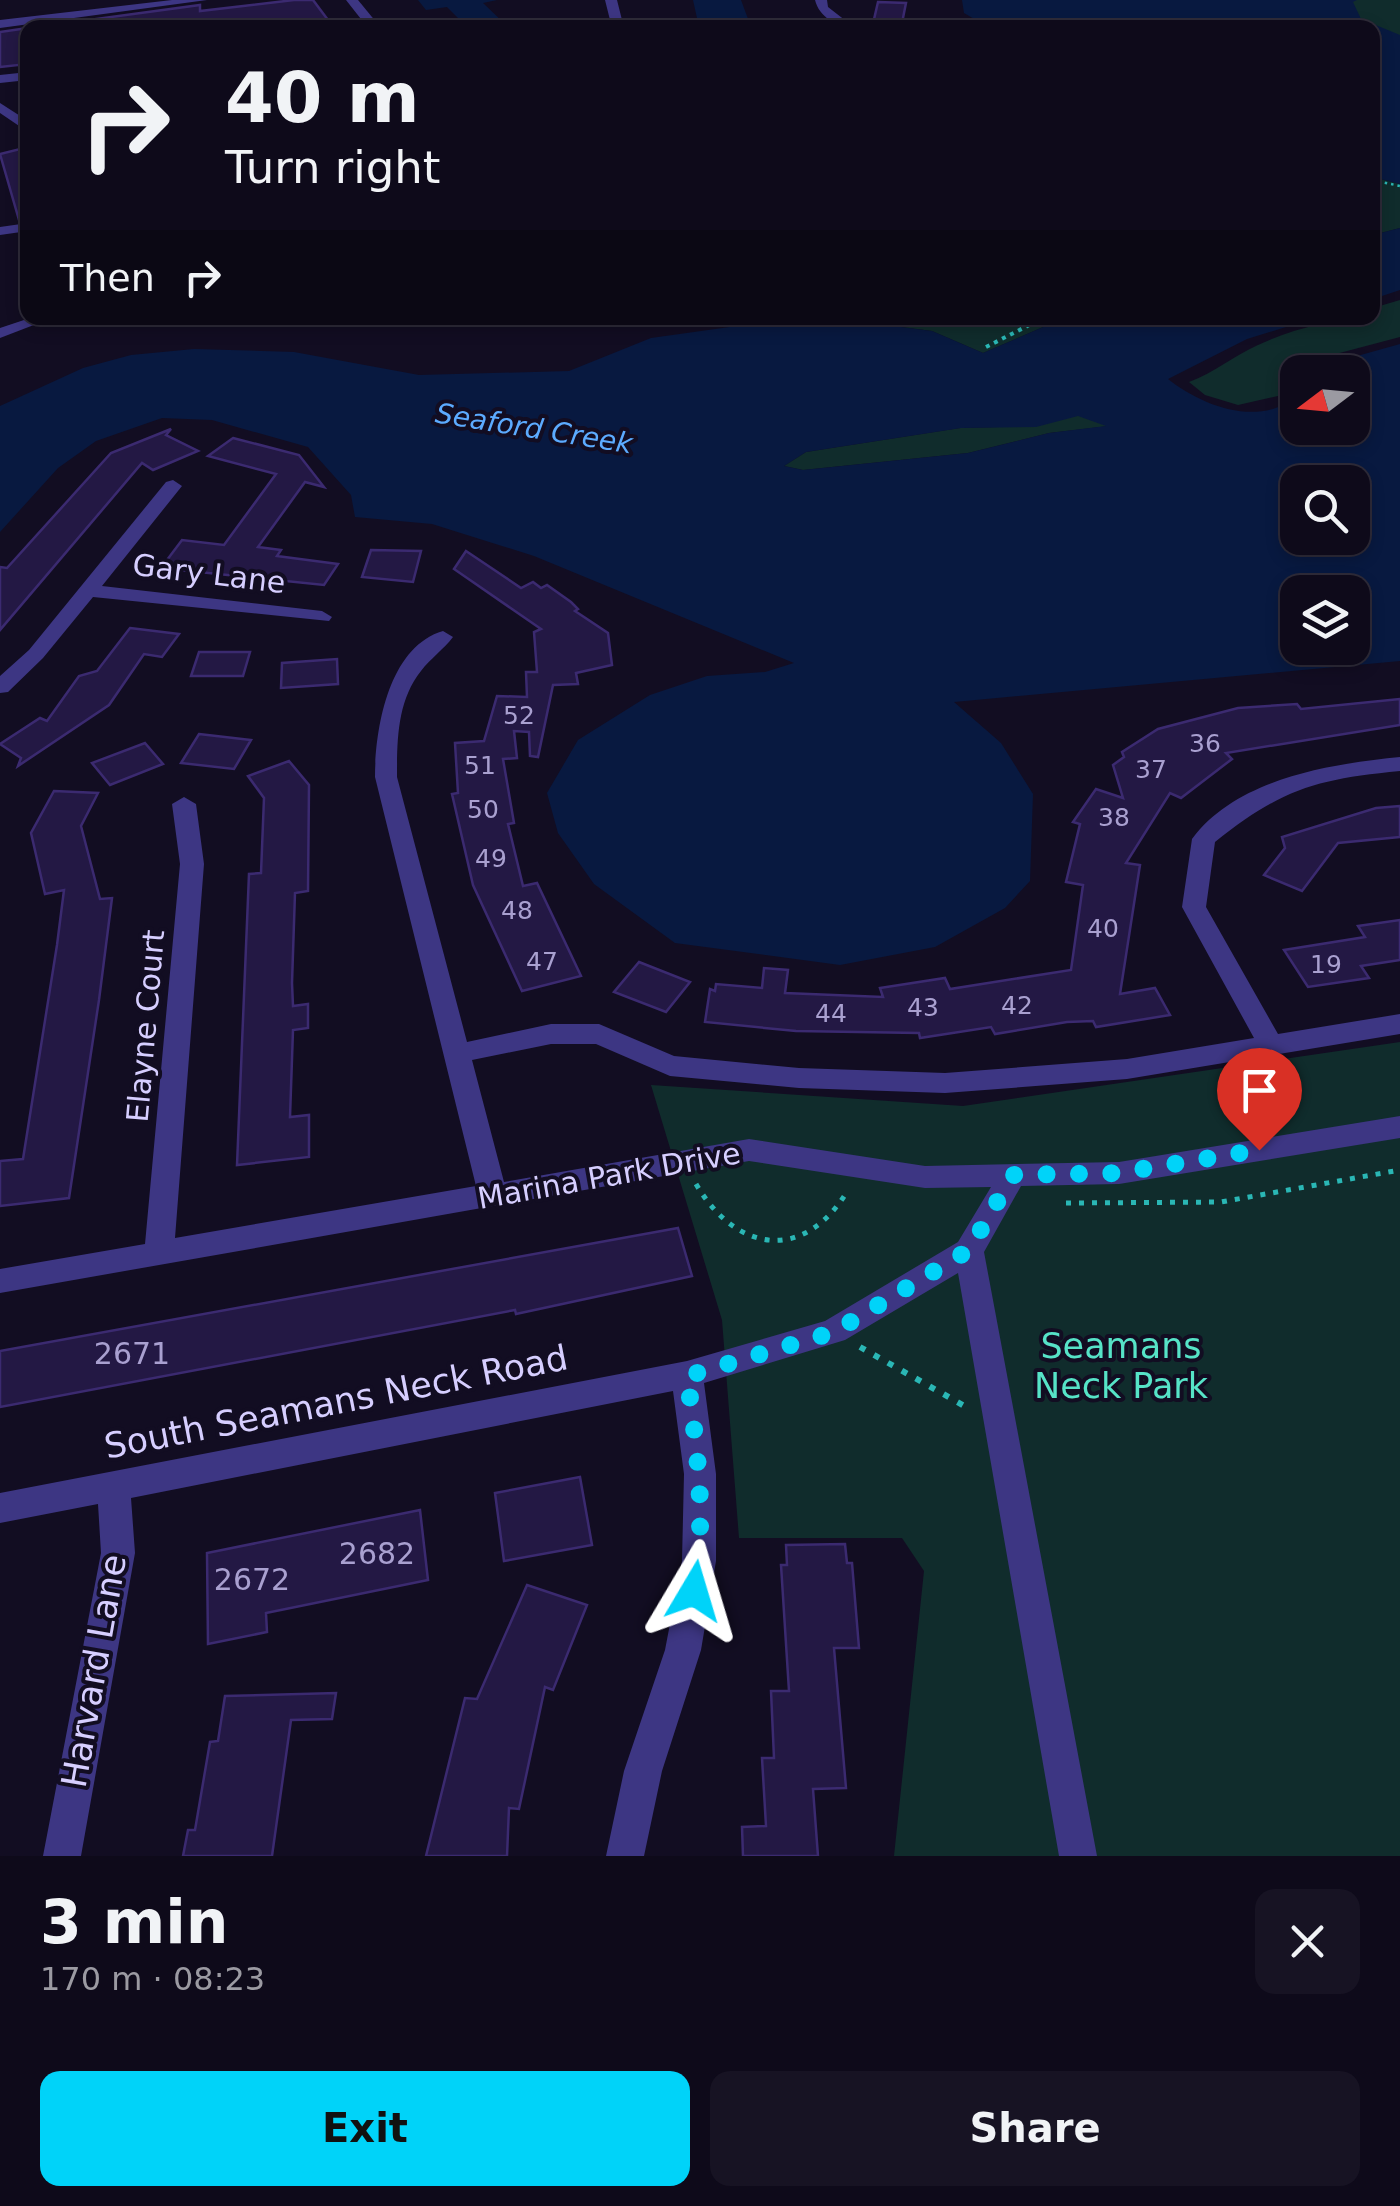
<!DOCTYPE html>
<meta charset="utf-8">
<style>
:root{--surface:#0e0a1a;--page:#171323;--text:#f1f3f6;--muted:#9b9aa2;--line:#2e2b39;--accent:#00d3f9}
body{margin:0;font-family:"DejaVu Sans",sans-serif;background:var(--page);color:var(--text);height:100vh;display:flex;flex-direction:column;font-size:38px;white-space:nowrap}
*{box-sizing:border-box;margin:0}
p{font-size:32px;color:var(--muted)}
.icon{flex:none;width:55px;height:55px;fill:none;stroke:currentColor;stroke-width:2;stroke-linecap:round;stroke-linejoin:round}
.map{position:relative;height:1856px;overflow:hidden}
.panel{display:flex;flex-direction:column;background:var(--surface);flex:1}
.panel>*{flex:none}
.top-card{position:absolute;left:20px;top:20px;width:1360px;height:305px;border-radius:20px;box-shadow:0 5px 15px #0003,0 0 0 2px var(--line);background:#0e0a1a;color:var(--text);overflow:hidden}
.needle{width:65px;rotate:254deg}
.fabs{position:absolute;left:1280px;top:355px;display:grid;gap:20px}
.fabs a{display:grid;place-items:center;width:90px;height:90px;border-radius:20px;background:var(--surface);box-shadow:0 5px 15px #0003,0 0 0 2px var(--line);font-size:50px}
.pin{position:absolute;display:grid;place-items:center;width:85px;height:85px;color:#fff;margin:-102px -42px;border-radius:50% 50% 50% 0;rotate:-45deg;box-shadow:0 0 10px #0007}
.pin .icon{rotate:45deg}
.me{position:absolute;width:110px;margin:-55px;rotate:7deg;stroke-linejoin:round;filter:drop-shadow(0 0 8px #0008)}
.turn{display:flex;align-items:center;gap:35px;height:210px;padding:0 40px;font-size:45px}
.turn .icon{width:130px;height:130px;stroke-width:2.5}
.turn b{display:block;font-size:70px;line-height:85px}
.then{display:flex;align-items:center;height:95px;padding:0 40px;background:#0003;gap:20px;font-size:38px}
.round{display:grid;place-items:center;flex:none;width:105px;height:105px;border-radius:20px;background:var(--page)}
.summary{display:flex;align-items:center;justify-content:space-between;height:170px;padding:0 40px}
h1{font-size:60px;font-weight:700;line-height:75px}
.action{display:flex;gap:20px;margin-top:auto;padding:20px 40px}
.action a{flex:1;height:115px;border-radius:20px;background:var(--accent);color:#111;font-size:40px;font-weight:700;line-height:115px;text-align:center}
.action a+a{background:var(--page);color:var(--text)}
.map>svg:first-child{display:block}
.green{fill:#102c2c}
.water{fill:#081940;fill-rule:evenodd}
.building{fill:#231844;stroke:#3b2a70;stroke-width:2.5}
.lines{fill:none;stroke-linecap:round;stroke-linejoin:round}
.path-far3{stroke:#2ab7b5;stroke-width:2.5;stroke-dasharray:2.5 4;stroke-linecap:butt}
.path-far2{stroke:#2ab7b5;stroke-width:4;stroke-dasharray:4 5;stroke-linecap:butt}
.path-far1{stroke:#2ab7b5;stroke-width:5;stroke-dasharray:5 8;stroke-linecap:butt}
.path{stroke:#2ab7b5;stroke-width:6;stroke-dasharray:6 10;stroke-linecap:butt}
.minor{fill:#3d3683;fill-rule:evenodd}
.route{stroke:#00d3f9;stroke-width:18;stroke-dasharray:0 32.4}
.labels{text-anchor:middle;stroke-width:8;stroke-linejoin:round;paint-order:stroke}
.number-label{font-size:25px;fill:#a9a0d0}
.far-water-label{font-size:28px;font-style:italic;fill:#5cabff;stroke:#120d22}
.street-label{font-size:30px;fill:#d6ceff;stroke:#120d22}
.near-number-label{font-size:30px;fill:#a9a0d0}
.near-park-label{font-size:35px;fill:#56e3c7;stroke:#120d22}
.near-street-label{font-size:35px;fill:#d6ceff;stroke:#120d22}
</style>
<div class="map">
<svg width="1400" height="1856" viewBox="0 0 1400 1856">
<rect width="100%" height="100%" fill="#120d22"/>
<g class="green">
<path d="M1254,0h146v87l-28,-59z"/>
<path d="M1373,177l27,7v44l-27,7z"/>
<path d="M1400,300v37l-87,23 -35,36 -40,9 -33,-10 -16,-13c25,-9 44,-26 69,-37 35,-16 76,-27 114,-27l1,-10z"/>
<path d="M831,318h233l-81,35 -51,-22z"/>
<path d="M1078,415l31,11 -60,7 -81,20 -165,17 -19,-4 22,-14 154,-24 76,-2z"/>
<path d="M1400,1042v814h-506l30,-285 -22,-33h-163l-17,-218 -71,-235 312,21z"/>
</g>
<g class="water">
<path d="M418,0h79l-14,3 25,24h-41l-20,-20 -21,3z"/>
<path d="M693,0h48l10,27h-52z"/>
<path d="M962,0h395l-4,2 8,17 39,16v149l-27,-7 -1,-149 -384,-1 -24,-14z"/>
<path d="M1400,228v62l-27,9v-64z"/>
<path d="M746,318h85l101,13 51,22 81,-35h251l-68,21 -79,40c34,27 91,49 129,17l1,32h54v-56h-34l7,-7 75,-21v317l-446,41 47,41 32,51 -3,87 -25,27 -70,39 -95,18 -165,-22 -81,-59 -36,-51 -11,-40 31,-53 72,-45 57,-19 58,-4 29,-9 -260,-107 -102,-32 -77,-7 -4,-22 -43,-48 -96,-27 -50,-2 -66,23 -38,27 -58,64v-126l83,-38 48,-13 63,-6 100,3 125,23 150,-4 82,-33 100,-14zM1078,416l28,10 -57,7 -81,20 -165,17 -19,-4 22,-14 155,-24 75,-1zM1352,482v56h-54v-56zM1352,592v56h-54v-56z"/>
</g>
<g class="building">
<path d="M294,0h19l21,28h-258l-2,-6 126,-17v6z"/>
<path d="M878,2l28,1 -5,25h-29z"/>
<path d="M28,28v36l-28,3v-35z"/>
<path d="M28,147v72l-9,1 -19,-66z"/>
<path d="M171,429l-5,6 32,16 -45,19 -11,-7 -142,167v-63l7,1 104,-115z"/>
<path d="M233,438l66,17 25,32 -19,-5 -47,65 23,3 -4,6 61,8 -14,21 -163,-17 21,-28 42,5 52,-71 -68,-18z"/>
<path d="M371,550l50,1 -8,31 -51,-5z"/>
<path d="M466,551l55,37 12,-6 8,6 6,-3 24,17 7,7 -3,2 33,22 4,32 -36,8 2,11 -25,1 -15,72 -8,-1 -1,-24 -15,-1 3,27 -14,1 11,64 -6,1 15,62 14,-3 44,93 -59,15 -49,-106 -21,-91 6,-1 -3,-50 29,-2 13,-45 30,1 -1,-25h11l-3,-40 7,-3 -87,-60z"/>
<path d="M130,628l49,6 -17,23 -18,-3 -35,51 -91,61 3,-8 -21,-14 40,-26 7,3 32,-45 18,-5z"/>
<path d="M199,652h51l-7,24h-52z"/>
<path d="M337,659l1,25 -57,4 1,-25z"/>
<path d="M1400,699v26l-174,28 6,6 -51,39 -11,-5 -44,70 14,2 -20,129 35,-6 15,27 -74,12 -3,-6 -26,1 -72,12 -4,-7 -71,11 -1,-5 -123,-2 -91,-9 5,-33 5,2 1,-7 46,4 2,-20 24,2 -3,23 98,4 -3,-9 65,-10 5,11 121,-19 12,-85 -17,-3 14,-58 -7,-2 23,-33 27,9 -10,-33 11,-8 -2,-5 36,-23 80,-21 59,-4 4,5z"/>
<path d="M199,734l52,6 -17,29 -53,-6z"/>
<path d="M145,743l18,21 -53,21 -18,-22z"/>
<path d="M289,761l20,24 -1,106 -13,2 -3,90 1,23 15,-2v24l-15,2 -3,87 19,-2v42l-72,8 12,-291 12,-1 3,-75 -16,-22z"/>
<path d="M54,791l44,2 -17,33 19,73 12,-1 -13,102 -30,198 -69,8v-45l23,-2 34,-214 7,-55 -19,4 -14,-61z"/>
<path d="M1400,806v31l-62,6 -36,48 -38,-16 21,-27 -3,-11 94,-29z"/>
<path d="M1400,920v40l-39,6 8,12 -61,9 -24,-37 81,-13 -7,-11z"/>
<path d="M639,962l51,20 -24,30 -52,-20z"/>
<path d="M678,1228l14,48 -176,38 -1,-4 -515,97v-56z"/>
<path d="M580,1477l12,68 -88,16 -9,-68z"/>
<path d="M420,1510l8,70 -162,33 1,19 -59,12 -1,-91z"/>
<path d="M845,1544l2,19h5l7,85h-25l12,140 -33,1 5,67h-75l-1,-29 24,-1 -4,-68h12l-3,-67h18l-8,-126h6l-1,-20z"/>
<path d="M527,1585l60,20 -34,85 -8,-3 -26,122 -10,-1 -2,48h-81l39,-158 12,1z"/>
<path d="M336,1693l-4,26 -41,1 -19,136h-89l5,-26h7l15,-88 8,-1 7,-45z"/>
</g>
<g class="lines">
<path class="path-far3" d="M1372,180l28,6"/>
<path class="path-far2" d="M986,347l57,-29"/>
<g class="path-far1">
<path d="M696,1184c41,70 109,78 152,6"/>
<path d="M1066,1203l155,-1 179,-32"/>
</g>
<path class="path" d="M860,1347l108,61"/>
<g class="minor">
<path d="M172,0h35l-207,28v-8z"/>
<path d="M346,0h12l23,28h-13z"/>
<path d="M605,0h12l7,28h-12z"/>
<path d="M815,0h12l1,7 27,21c-17,0 -36,-11 -40,-28z"/>
<path d="M28,72v8l-28,3v-8z"/>
<path d="M0,103l28,18v11l-28,-19z"/>
<path d="M28,223v8l-28,4v-8z"/>
<path d="M30,318h22l-52,20v-10z"/>
<path d="M173,480l9,6 -80,100 220,25 10,6 -3,4 -236,-24 -50,61 -35,34 -8,1v-17l29,-26 137,-168z"/>
<path d="M443,631l10,6c-9,12 -23,22 -32,34 -24,30 -24,70 -24,106l70,265 84,-18h48l75,32 125,12 146,5 182,-14 127,-21 -72,-131 10,-68c45,-61 139,-75 208,-82v14c-83,8 -119,18 -185,71l-9,65 72,127 122,-20v20l-273,45 -182,14 -146,-5 -129,-12 -74,-32h-45l-79,16 32,122 245,-43 176,27 194,-4 281,-46v22l-281,46 -98,2 -37,66 113,604h-38l-101,-583 -113,67 -141,43 12,91v87l-15,89 -39,121 -18,85h-38l18,-85 41,-121 17,-89 2,-87 -11,-83 -542,107 4,55 -54,303h-38l58,-303 -3,-49 -98,19v-30l687,-132 138,-40 133,-79 33,-55 -66,1 -176,-27 -749,132v-24l145,-25 35,-380 -8,-60 12,-7 12,7 8,60 -29,374 301,-52 -101,-409c0,-47 13,-130 68,-146z"/>
</g>
</g>
<g class="lines">
<path class="route" d="M694,1591c13,-72 3,-144 -7,-215l147,-44 135,-82 44,-75 105,-2 141,-23"/>
</g>
<g class="labels">
<g class="number-label">
<text x="519" y="724">52</text>
<text x="1205" y="752">36</text>
<text x="480" y="774">51</text>
<text x="1151" y="778">37</text>
<text x="483" y="818">50</text>
<text x="1114" y="826">38</text>
<text x="491" y="867">49</text>
<text x="517" y="919">48</text>
<text x="1103" y="937">40</text>
<text x="542" y="970">47</text>
<text x="1326" y="973">19</text>
<text x="1017" y="1014">42</text>
<text x="923" y="1016">43</text>
<text x="831" y="1022">44</text>
</g>
<g class="far-water-label">
<text transform="translate(534 428) rotate(9)" y="10">Seaford Creek</text>
</g>
<g class="street-label">
<text transform="translate(209 574) rotate(7)" y="10">Gary Lane</text>
<text transform="translate(146 1026) rotate(-85)" y="10">Elayne Court</text>
<text transform="translate(609 1176) rotate(-10)" y="10">Marina Park Drive</text>
</g>
<g class="near-number-label">
<text x="132" y="1364">2671</text>
<text x="377" y="1564">2682</text>
<text x="252" y="1590">2672</text>
</g>
<g class="near-park-label">
<text x="1121" y="1358">Seamans<tspan x="1121" dy="40">Neck Park</tspan></text>
</g>
<g class="near-street-label">
<text transform="translate(336 1402) rotate(-11)" y="12">South Seamans Neck Road</text>
<text transform="translate(94 1671) rotate(-80)" y="12">Harvard Lane</text>
</g>
</g>
</svg>
<div class="fabs">
<a><svg class="needle" viewBox="-14 -14 28 28"><path d="M0-13l5 13h-10z" fill="#e53935"/><path d="M0 13l5-13h-10z" fill="#9b9aa2"/></svg></a>
<a><svg class="icon" aria-label="search" viewBox="0 0 24 24"><circle cx="10" cy="10" r="6"/><path d="M15 15l6 6"/></svg></a>
<a><svg class="icon" aria-label="layers" viewBox="0 0 24 24"><path d="M12 4l9 5-9 5-9-5zM3 14l9 5 9-5"/></svg></a>
</div>
<div class="pin" style="left:1259px;top:1150px;background:#d93025"><svg class="icon" aria-label="arrive" viewBox="0 0 24 24"><path d="M6 21V4h12l-3 4 3 4H6"/></svg></div>
<svg class="me" style="left:694px;top:1591px" viewBox="-20 -20 40 40"><path d="M0-17L14 15 0 8-14 15z" fill="#00d3f9" stroke="#fff" stroke-width="4"/></svg>
<div class="top-card">
<div class="turn"><svg class="icon" aria-label="right" viewBox="0 0 24 24"><path d="M7 20v-9h11M14 6l5 5-5 5"/></svg><div><b>40 m</b>Turn right</div></div>
<div class="then">Then<svg class="icon" aria-label="right" viewBox="0 0 24 24"><path d="M7 20v-9h11M14 6l5 5-5 5"/></svg></div>
</div>
</div>
<section class="panel">
<div class="summary"><div><h1>3 min</h1><p>170 m · 08:23</p></div><a class="round"><svg class="icon" aria-label="close" viewBox="0 0 24 24"><path d="M6 6l12 12M18 6L6 18"/></svg></a></div>
<div class="action"><a>Exit</a><a>Share</a></div>
</section>
